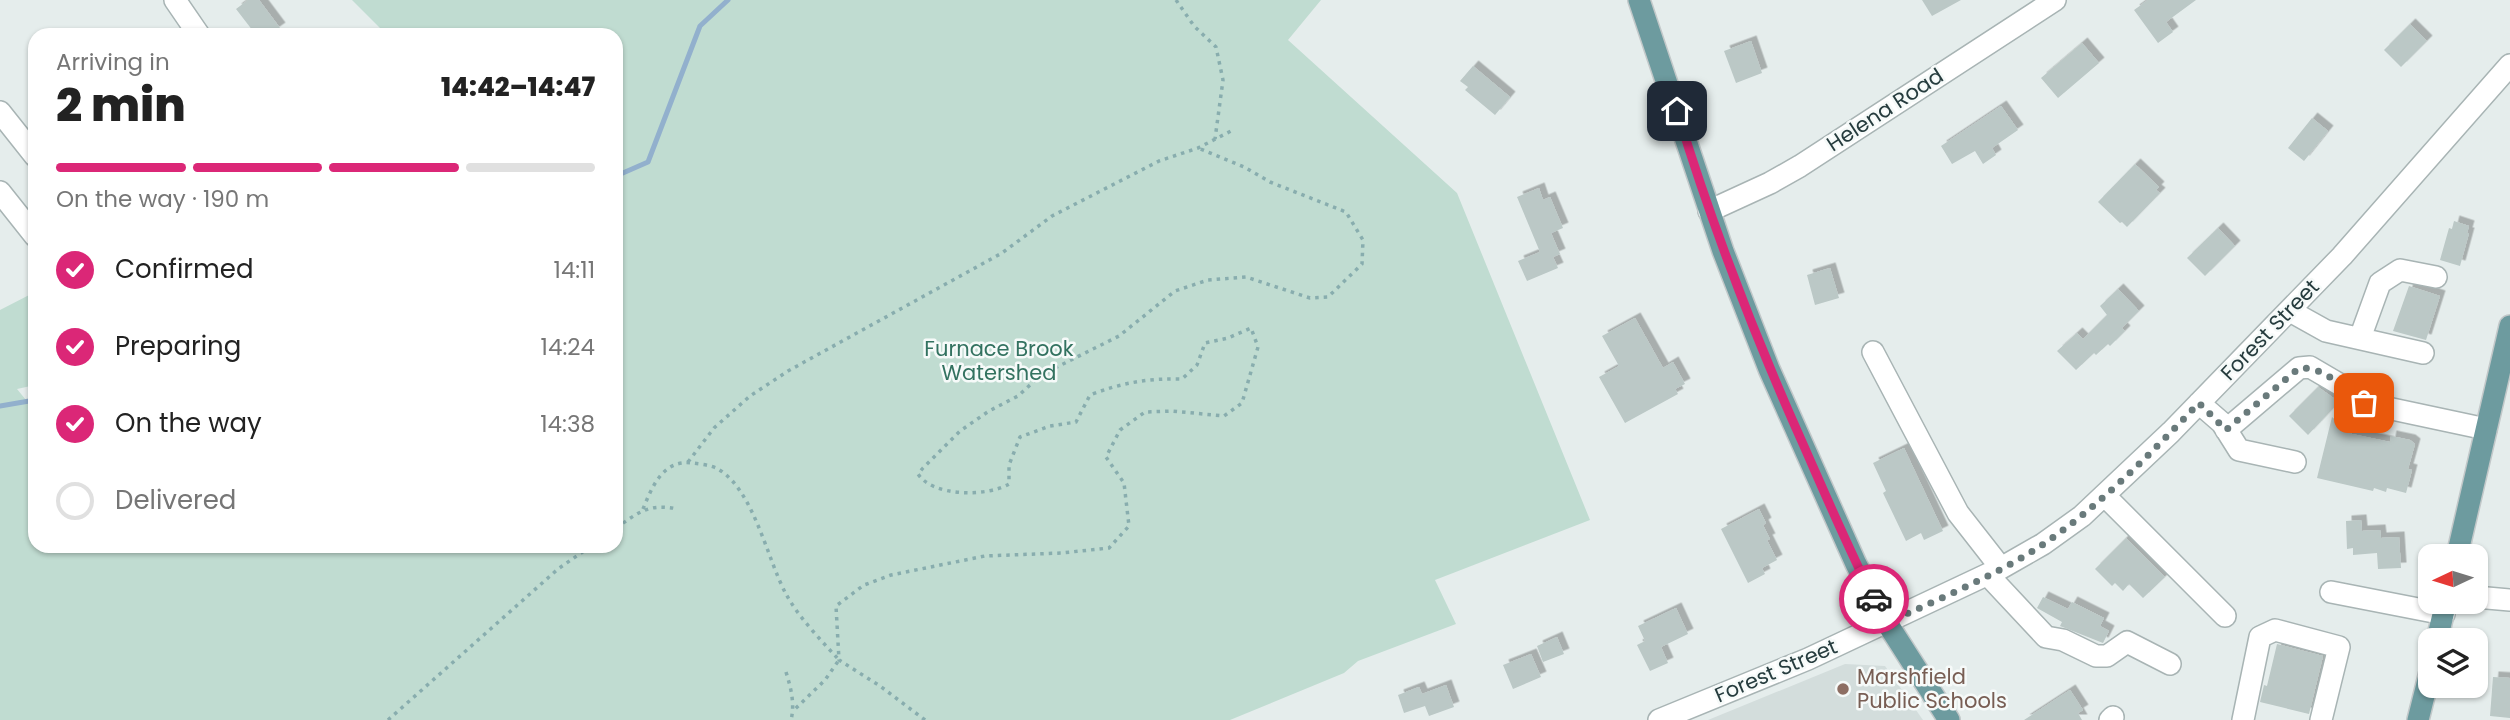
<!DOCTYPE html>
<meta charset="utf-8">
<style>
:root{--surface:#fff;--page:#f6f6f6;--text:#222;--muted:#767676;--line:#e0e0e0;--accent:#db2777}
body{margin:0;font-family:Poppins,sans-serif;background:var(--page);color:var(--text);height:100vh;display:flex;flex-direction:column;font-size:26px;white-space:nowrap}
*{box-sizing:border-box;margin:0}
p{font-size:23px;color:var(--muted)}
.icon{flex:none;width:38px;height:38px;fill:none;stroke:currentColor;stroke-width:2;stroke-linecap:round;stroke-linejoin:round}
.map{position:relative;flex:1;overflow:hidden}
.side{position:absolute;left:28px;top:28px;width:595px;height:525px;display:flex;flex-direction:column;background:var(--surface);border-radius:21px;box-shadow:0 2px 5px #0004}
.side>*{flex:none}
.needle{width:46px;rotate:266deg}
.buttons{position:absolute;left:2418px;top:544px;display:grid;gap:14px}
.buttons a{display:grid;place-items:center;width:70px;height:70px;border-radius:14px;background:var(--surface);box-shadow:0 2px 5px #0004;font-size:35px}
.pin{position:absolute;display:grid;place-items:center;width:60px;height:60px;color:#fff;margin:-30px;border-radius:14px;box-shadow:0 4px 10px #0006}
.courier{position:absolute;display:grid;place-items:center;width:70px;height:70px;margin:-35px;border:5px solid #db2777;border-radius:50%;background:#fff;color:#222;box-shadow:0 2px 9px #0007}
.head em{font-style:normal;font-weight:800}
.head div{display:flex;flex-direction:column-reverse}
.head{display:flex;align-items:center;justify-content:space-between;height:119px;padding:0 28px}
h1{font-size:46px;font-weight:800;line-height:52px}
.bar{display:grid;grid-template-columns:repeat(4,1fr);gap:10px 7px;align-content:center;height:84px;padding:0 28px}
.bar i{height:9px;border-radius:5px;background:var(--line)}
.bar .active{background:var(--accent)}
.bar p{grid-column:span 4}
ol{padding:0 28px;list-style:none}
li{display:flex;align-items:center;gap:21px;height:77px}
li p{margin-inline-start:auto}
li .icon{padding:7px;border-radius:50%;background:var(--accent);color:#fff;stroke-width:4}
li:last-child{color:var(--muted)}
li i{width:38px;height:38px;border:4px solid var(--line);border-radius:50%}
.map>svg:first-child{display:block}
.built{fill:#d3dddc}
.green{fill:#c0dcd1}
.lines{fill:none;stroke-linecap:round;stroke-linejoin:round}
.stream{stroke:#92b0cd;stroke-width:5}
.building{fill:#bbc8c6;filter:url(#shadow)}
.minor-casing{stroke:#a8b4b4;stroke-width:24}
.major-casing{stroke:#c2c8c9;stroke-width:24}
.path{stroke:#88adae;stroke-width:3.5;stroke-dasharray:3.5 5;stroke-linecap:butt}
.minor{stroke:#fff;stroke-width:21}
.major{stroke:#6d9b9f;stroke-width:21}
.done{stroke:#697a7b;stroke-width:7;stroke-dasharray:0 12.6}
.route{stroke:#db2777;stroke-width:9}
.education-dot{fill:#8d6e63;stroke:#f6faf9;stroke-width:2.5}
.labels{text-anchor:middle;stroke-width:5;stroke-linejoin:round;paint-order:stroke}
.street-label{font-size:21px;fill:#263c3e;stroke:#f6faf9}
.park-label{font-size:21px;fill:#337260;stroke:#f6faf9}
.education-label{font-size:21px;fill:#785e54;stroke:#f6faf9;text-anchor:start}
</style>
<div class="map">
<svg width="2510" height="720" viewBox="0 0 2510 720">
<defs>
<filter id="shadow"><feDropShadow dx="5.5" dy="-5.5" stdDeviation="0" flood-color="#0004"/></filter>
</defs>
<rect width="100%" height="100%" fill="#e5edec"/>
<!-- built -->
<path class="built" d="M 1845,664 L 1885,666 L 1923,720 L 1708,720 Z"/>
<!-- green -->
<path class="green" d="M 352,0 L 1321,0 L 1288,40 L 1457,193 L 1590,520 L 1435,580 L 1456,624 L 1358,661 L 1344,673 L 1230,720 L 0,720 L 0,310 L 35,292 L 35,385 L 17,389 L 35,411 L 35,546 L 616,546 L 616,35 L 387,35 Z"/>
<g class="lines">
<!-- stream -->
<path class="stream" d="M 616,176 L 648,162 L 700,26 L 728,0
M 0,406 L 35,400"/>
</g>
<!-- building -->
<path class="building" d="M 248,0 L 259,0 L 280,28 L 270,35 L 261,35 L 256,29 L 253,31 L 236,9 Z
M 1922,0 L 1961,0 L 1932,16 Z
M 2148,0 L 2196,0 L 2166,22 L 2173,32 L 2158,43 L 2134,10 Z
M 2410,24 L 2427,41 L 2401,67 L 2384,50 Z
M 1751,41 L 1762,73 L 1736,83 L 1724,51 Z
M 2082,43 L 2099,63 L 2058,98 L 2041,78 Z
M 1473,66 L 1510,97 L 1495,115 L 1465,90 L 1468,87 L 1460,81 Z
M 2001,106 L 2018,130 L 1992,148 L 1996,155 L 1983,164 L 1975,151 L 1952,164 L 1941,146 Z
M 2312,118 L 2328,131 L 2304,161 L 2288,148 Z
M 2135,164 L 2159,187 L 2156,190 L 2160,193 L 2127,227 L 2122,222 L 2120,223 L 2098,202 Z
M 1539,188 L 1543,200 L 1550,197 L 1563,228 L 1551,233 L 1560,254 L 1553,257 L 1558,268 L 1527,281 L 1518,261 L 1540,252 L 1517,197 Z
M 2454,221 L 2469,226 L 2467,233 L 2469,233 L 2460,266 L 2440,260 L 2449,228 L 2452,229 Z
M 2218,228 L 2235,246 L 2205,276 L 2187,258 Z
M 1830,268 L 1839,298 L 1815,305 L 1807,275 Z
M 2409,286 L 2440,296 L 2426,340 L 2393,331 Z
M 2118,289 L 2139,311 L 2122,328 L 2125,331 L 2110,346 L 2108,344 L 2096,355 L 2094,353 L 2076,370 L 2057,351 L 2077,333 L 2083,339 L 2107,315 L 2100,306 Z
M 1635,318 L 1663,368 L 1673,362 L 1685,384 L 1675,389 L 1678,394 L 1625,423 L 1599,377 L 1619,366 L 1602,336 Z
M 2318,387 L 2339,402 L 2308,435 L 2289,416 Z
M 2332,417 L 2352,434 L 2390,442 L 2391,436 L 2410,440 L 2415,444 L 2408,469 L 2412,470 L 2406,493 L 2387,488 L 2386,492 L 2374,488 L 2373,491 L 2317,478 Z
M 1904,448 L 1943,531 L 1924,540 L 1921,533 L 1906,541 L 1883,493 L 1886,491 L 1873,463 Z
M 1759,509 L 1766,523 L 1763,525 L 1770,539 L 1767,540 L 1777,560 L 1762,568 L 1765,574 L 1748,583 L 1721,529 Z
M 2361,520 L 2362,531 L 2380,530 L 2381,538 L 2399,537 L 2401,568 L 2378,569 L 2377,553 L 2353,555 L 2353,548 L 2347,549 L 2346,521 Z
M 2126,538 L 2165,577 L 2143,598 L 2129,584 L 2123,591 L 2115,583 L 2112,586 L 2095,569 Z
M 2043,597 L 2068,609 L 2072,602 L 2104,618 L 2100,626 L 2109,631 L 2103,643 L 2060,626 L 2062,622 L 2037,608 Z
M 1676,608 L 1688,634 L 1661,647 L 1668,663 L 1650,671 L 1637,645 L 1645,641 L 1638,626 Z
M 1557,637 L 1564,654 L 1543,662 L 1537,646 Z
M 2277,644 L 2323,656 L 2309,714 L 2260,702 L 2264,685 L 2267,686 Z
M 1531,654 L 1541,677 L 1513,689 L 1503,665 Z
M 2493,677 L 2510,678 L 2510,718 L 2490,716 Z
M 1446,685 L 1454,707 L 1429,716 L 1425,706 L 1404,713 L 1398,695 L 1419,687 L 1422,694 Z
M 2070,690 L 2083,710 L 2078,713 L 2082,720 L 2024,720 Z"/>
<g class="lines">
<!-- minor casing -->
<g class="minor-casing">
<path id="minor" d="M 175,0 L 199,35
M 0,112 L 35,156
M 0,192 L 35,236
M 1709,211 L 1770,183 L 1800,166 L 2055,0
M 2290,311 L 2326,331 L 2423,353
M 2360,338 L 2380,283 L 2400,270 L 2436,277
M 1873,352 L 1958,513 L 2001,568
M 2199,403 L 2222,423 L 2239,450 L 2295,462
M 2226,430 L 2299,368 L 2310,367 L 2339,384 L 2364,403 L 2486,429
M 2105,496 L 2225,616
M 1988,575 L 2046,637 L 2063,640 L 2096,656 L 2107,656 L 2127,642 L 2170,664
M 2331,592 L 2444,614
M 2476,597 L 2510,600
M 1659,720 L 1808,659 L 2001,568 L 2043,544 L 2082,516 L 2171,432 L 2342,256 L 2510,65
M 2110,720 L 2113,717
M 2243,720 L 2260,637 L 2275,630 L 2339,647 L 2321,720"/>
</g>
<!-- major casing -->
<g class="major-casing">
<path id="major" d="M 1639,0 L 1723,251 L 1769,369 L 1856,564 L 1887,623 L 1949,720
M 2457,556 L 2510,326
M 2437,640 L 2446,602
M 2418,720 L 2431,668"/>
</g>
<!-- path -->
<path class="path" d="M 1176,0 L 1194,26 L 1216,47 L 1223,80 L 1215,139
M 688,462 L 714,428 L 750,396 L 788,371 L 1002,253 L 1052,216 L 1159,161 L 1198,148 L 1233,130
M 643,509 C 652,487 663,459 692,463 C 700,464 711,465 718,469 C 754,490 767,559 786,594 C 799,618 821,640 839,660 L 825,680 L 793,711
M 616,528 C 639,512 649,503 678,509
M 786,672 C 791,688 795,704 791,720
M 388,720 L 558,569 L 591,546
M 925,720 L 880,686 L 839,660 L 836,606 L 864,585 L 891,575 L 985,556 L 1061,553 L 1109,548 L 1129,526 L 1124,483 L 1106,457 L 1120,430 L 1145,412 L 1172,411 L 1224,416 L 1242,403 L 1258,347 L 1251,328 L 1228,338 L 1205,343 L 1197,365 L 1182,379 C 1148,378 1121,383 1090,395 L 1076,422 L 1050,426 L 1020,437 L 1009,465 L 1009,484 C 987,497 933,497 918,474 L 923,468 L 960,431 L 989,411 L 1018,396 L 1041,375 L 1119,336 L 1175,291 L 1208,280 L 1246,277 L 1310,298 L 1328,297 L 1362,264 L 1363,240 L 1346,212 L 1270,182 L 1244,167 L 1198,148"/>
<!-- minor -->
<use href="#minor" class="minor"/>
<!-- major -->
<use href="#major" class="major"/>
</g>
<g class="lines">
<!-- done -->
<path class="done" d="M 1874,599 L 1887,623 C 1940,598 1996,576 2045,543 C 2102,504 2151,453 2199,403 L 2226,430 L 2299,368 C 2323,366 2346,389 2364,403"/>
<!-- route -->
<path class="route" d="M 1677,111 C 1712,225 1754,335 1803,444 C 1826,496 1848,548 1874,599"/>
</g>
<!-- markers -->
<circle class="education-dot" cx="1843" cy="689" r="7"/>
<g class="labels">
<!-- street labels -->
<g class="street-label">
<text transform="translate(1885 110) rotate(-33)" y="7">Helena Road</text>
<text transform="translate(2270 330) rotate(-46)" y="7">Forest Street</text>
<text transform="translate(1776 671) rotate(-23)" y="7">Forest Street</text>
</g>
<!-- park labels -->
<g class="park-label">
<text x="999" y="356">Furnace Brook<tspan x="999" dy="24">Watershed</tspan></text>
</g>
<!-- education labels -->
<g class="education-label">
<text x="1857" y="684">Marshfield<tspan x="1857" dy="24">Public Schools</tspan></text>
</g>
</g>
</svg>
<div class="buttons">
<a><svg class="needle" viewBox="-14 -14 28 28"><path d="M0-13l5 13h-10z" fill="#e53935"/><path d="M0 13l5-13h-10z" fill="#767676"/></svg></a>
<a><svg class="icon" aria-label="layers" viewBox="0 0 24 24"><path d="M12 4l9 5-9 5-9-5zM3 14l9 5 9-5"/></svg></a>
</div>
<div class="pin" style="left:2364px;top:403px;background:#ea580c"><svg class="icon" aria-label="bag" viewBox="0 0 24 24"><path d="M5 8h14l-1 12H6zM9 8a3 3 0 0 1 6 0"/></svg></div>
<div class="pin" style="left:1677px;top:111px;background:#1f2937"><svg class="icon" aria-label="home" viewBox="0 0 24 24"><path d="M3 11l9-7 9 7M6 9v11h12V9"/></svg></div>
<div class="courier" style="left:1874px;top:599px"><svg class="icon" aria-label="car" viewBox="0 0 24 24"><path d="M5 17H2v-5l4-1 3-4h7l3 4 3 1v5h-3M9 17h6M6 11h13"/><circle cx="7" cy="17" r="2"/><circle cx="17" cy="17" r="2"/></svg></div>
<section class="side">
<div class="head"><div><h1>2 min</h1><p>Arriving in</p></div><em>14:42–14:47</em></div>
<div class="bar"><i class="active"></i><i class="active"></i><i class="active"></i><i></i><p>On the way · 190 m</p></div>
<ol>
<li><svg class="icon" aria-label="check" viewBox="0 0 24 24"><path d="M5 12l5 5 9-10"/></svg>Confirmed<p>14:11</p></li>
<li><svg class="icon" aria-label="check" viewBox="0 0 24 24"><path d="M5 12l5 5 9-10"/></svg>Preparing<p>14:24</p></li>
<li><svg class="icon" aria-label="check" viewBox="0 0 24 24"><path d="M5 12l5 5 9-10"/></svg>On the way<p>14:38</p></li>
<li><i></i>Delivered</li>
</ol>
</section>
</div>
